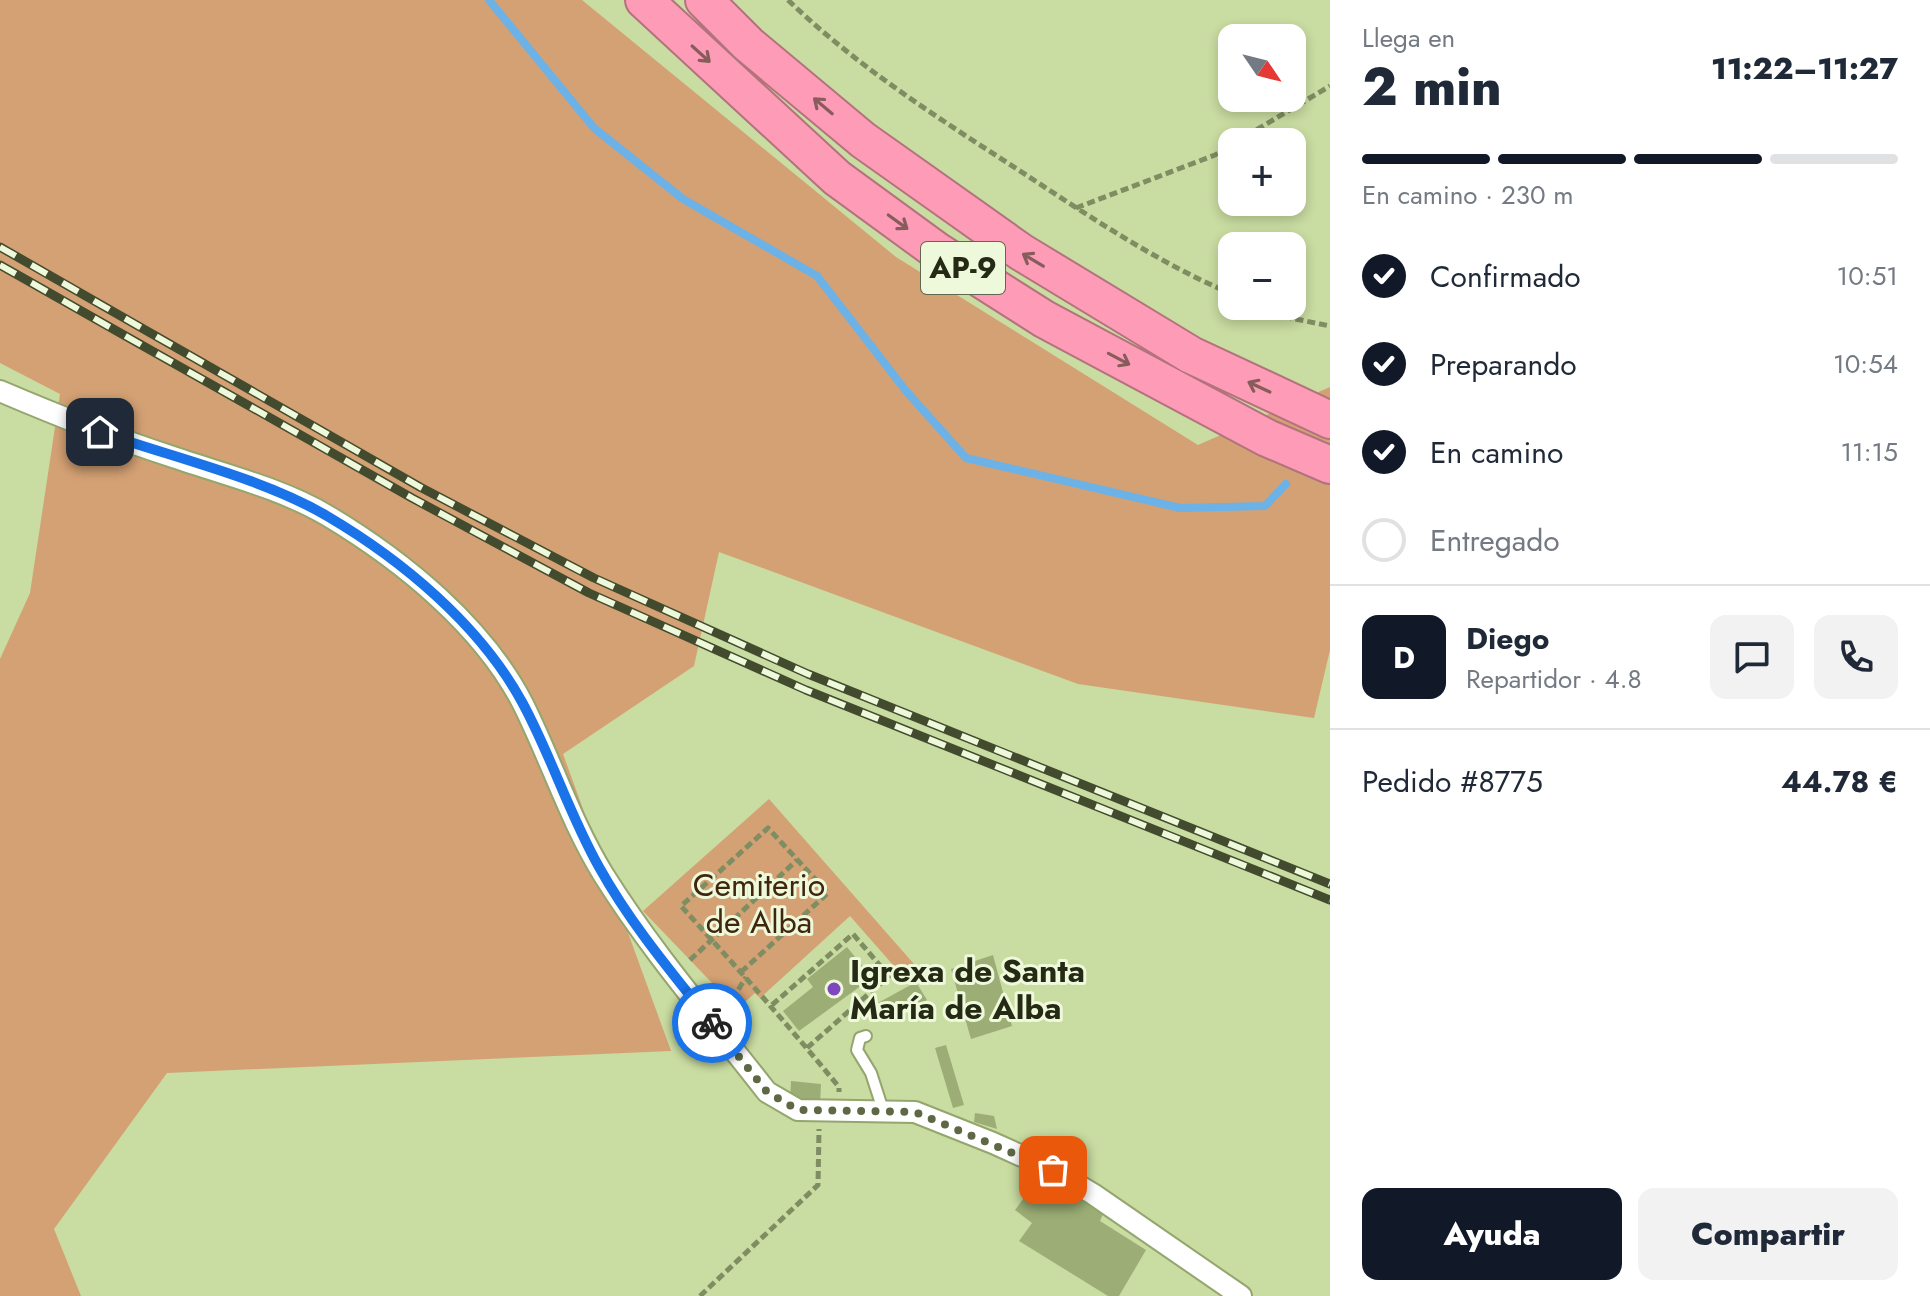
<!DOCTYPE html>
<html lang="es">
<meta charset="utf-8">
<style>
:root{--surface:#fff;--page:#f2f2f3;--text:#1f2937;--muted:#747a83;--line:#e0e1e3;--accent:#111827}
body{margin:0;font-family:Jost,sans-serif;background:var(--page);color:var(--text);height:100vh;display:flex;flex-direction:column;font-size:30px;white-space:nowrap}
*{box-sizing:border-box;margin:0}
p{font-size:26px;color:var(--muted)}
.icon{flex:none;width:44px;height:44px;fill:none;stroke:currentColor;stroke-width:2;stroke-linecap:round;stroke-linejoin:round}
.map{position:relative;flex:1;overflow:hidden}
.drawer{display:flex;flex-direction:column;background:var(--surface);width:600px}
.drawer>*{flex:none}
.needle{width:52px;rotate:125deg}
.buttons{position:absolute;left:1218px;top:24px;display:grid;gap:16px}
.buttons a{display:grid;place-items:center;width:88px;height:88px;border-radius:16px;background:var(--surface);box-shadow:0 4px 12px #0003;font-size:40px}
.pin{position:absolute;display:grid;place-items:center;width:68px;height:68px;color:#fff;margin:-34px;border-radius:16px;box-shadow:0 4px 12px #0006}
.courier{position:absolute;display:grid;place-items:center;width:80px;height:80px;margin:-40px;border:6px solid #1a73e8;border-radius:50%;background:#fff;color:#222;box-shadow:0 2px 10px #0007}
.headline em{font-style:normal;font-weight:800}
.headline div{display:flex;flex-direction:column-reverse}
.headline{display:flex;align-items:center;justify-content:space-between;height:136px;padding:0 32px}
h1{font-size:52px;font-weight:800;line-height:60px}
.bar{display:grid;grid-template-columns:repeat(4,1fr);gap:12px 8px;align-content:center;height:96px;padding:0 32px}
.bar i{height:10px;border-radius:6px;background:var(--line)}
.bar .current{background:var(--accent)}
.bar p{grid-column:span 4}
.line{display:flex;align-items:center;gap:20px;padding:0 32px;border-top:2px solid var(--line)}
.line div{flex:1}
.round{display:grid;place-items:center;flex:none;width:84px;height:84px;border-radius:16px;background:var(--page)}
ol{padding:0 32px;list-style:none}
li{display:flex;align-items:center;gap:24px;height:88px}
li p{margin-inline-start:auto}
li .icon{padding:8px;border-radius:50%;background:var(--accent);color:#fff;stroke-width:4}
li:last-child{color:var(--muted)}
li i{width:44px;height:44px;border:4px solid var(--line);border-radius:50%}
.button{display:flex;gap:16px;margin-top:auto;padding:16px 32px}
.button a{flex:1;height:92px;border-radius:16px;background:var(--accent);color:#fff;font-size:32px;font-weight:800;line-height:92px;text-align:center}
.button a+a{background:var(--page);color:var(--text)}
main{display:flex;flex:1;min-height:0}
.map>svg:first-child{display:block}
.green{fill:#d4a174}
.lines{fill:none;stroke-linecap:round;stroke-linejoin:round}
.stream{stroke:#6cb2e7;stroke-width:8}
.building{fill:#9cae75}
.lane-casing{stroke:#94a56d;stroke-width:14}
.street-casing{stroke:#94a56d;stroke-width:24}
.highway-casing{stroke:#b2737d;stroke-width:40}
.path{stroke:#7f8d62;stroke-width:5;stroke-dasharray:8 4;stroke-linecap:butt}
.lane{stroke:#fff;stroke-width:10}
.street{stroke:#fff;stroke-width:20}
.highway{stroke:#fe9bb6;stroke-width:36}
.rail-casing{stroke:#434b2e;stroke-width:9}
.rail{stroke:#eef8db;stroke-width:6;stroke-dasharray:18;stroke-linecap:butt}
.oneway{stroke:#865d5c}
.done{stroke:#5e6845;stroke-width:8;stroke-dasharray:0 14.4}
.route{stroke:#1a73e8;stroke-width:10}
.poi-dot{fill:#7f46bd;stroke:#eef8db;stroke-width:3}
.labels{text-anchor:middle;stroke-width:6;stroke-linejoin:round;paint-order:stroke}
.shield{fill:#eef8db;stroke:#61684f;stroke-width:2}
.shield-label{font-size:30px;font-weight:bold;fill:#242a13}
.park-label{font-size:32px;fill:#3f260d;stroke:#eef8db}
.poi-label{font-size:32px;font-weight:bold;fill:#242a13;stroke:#eef8db;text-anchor:start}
</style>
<main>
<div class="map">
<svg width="1330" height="1296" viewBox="0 0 1330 1296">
<rect width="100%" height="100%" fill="#c9dca1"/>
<!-- green -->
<path class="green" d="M 0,0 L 582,0 L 896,257 L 1198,445 L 1330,387 L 1330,650 L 1314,718 L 1078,684 L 719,552 L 694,666 L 563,754 L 671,1051 L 167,1073 L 54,1229 L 81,1296 L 0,1296 L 0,659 L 30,593 L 60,394 L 0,363 Z
M 769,799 L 921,972 L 908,982 L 850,916 L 760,998 L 755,993 L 737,1009 L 643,911 Z"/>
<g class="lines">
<!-- stream -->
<path class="stream" d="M 489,0 L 594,128 L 683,199 L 817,276 L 906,391 L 966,458 L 1180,508 L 1265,506 L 1286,484"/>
</g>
<!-- building -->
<path class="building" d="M 847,947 L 876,983 L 867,991 L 862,985 L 799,1031 L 783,1011 L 813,987 L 807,979 Z
M 993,955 L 1012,1026 L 971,1039 L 951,969 Z
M 916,982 L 927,1000 L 887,1021 L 876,1004 Z
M 946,1045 L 964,1105 L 953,1108 L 935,1048 Z
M 791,1081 L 821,1084 L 820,1105 L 790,1102 Z
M 975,1113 L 994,1116 L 997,1129 L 974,1122 Z
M 1045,1178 L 1103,1214 L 1100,1221 L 1146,1250 L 1119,1296 L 1108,1296 L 1019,1241 L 1032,1223 L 1015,1210 L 1031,1188 Z"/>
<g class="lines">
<!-- lane casing -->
<g class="lane-casing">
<path id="lane" d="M 866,1036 L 860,1038 L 857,1050 L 871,1073 L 883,1110"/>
</g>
<!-- street casing -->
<g class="street-casing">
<path id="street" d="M 0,391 C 56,415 112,437 170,456 C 222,474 281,488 328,516 C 403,561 483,626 523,704 C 551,760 570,820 603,874 C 651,951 711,1020 767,1092 L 798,1110 L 915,1112 L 993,1143 L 1053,1170 L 1093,1194 L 1241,1296"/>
</g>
<!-- highway casing -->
<g class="highway-casing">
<path id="highway" d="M 644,0 L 837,178 L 937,251 L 1044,319 L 1267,438 L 1330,465
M 704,0 L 748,44 L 863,140 L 1021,252 L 1191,355 L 1330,420"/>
</g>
<!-- path -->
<path class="path" d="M 788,0 C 855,65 938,118 1017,169 C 1086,214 1156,262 1232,294
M 1236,142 L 1330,86
M 1076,208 L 1215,155 L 1232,144
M 1262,306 L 1291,318 L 1330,326
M 690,960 L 797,860
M 741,972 L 828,893 L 768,828 L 681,906 C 735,965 788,1025 839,1087 L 839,1092
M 772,1005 L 853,934 L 889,976 L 807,1048
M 726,1010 L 746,977
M 700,1296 L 818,1185 L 819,1129"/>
<!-- lane -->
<use href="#lane" class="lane"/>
<!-- street -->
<use href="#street" class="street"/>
<!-- highway -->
<use href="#highway" class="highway"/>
<!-- rail casing -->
<g class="rail-casing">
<path id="rail" d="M 0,247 L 420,487 L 594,578 L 808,674 L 1330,884
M 0,265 L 412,498 L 589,593 L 806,690 L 1330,900"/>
</g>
<!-- rail -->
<use href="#rail" class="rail"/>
</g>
<!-- one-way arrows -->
<defs><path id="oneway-shaft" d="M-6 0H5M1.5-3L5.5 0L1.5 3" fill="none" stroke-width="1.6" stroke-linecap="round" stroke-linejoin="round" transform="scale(2)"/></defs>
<g class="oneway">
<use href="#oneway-shaft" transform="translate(701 54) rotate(42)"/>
<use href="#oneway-shaft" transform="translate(823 106) rotate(-140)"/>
<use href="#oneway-shaft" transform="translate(898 222) rotate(36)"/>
<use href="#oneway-shaft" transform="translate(1033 260) rotate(-149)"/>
<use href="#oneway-shaft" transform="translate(1119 359) rotate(28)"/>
<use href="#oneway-shaft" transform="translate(1259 387) rotate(-155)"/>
</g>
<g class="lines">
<!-- done -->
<path class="done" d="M 712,1023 L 767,1092 L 798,1110 L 915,1112 L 1053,1170"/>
<!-- route -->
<path class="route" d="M 100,432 C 171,457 263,478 327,516 C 402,560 480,625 522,702 C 551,755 569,814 599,867 C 630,923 672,973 712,1023"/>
</g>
<!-- markers -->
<circle class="poi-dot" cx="834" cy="989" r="8"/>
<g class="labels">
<!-- shield labels -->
<rect class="shield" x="921" y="242" width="84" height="52" rx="6"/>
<g class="shield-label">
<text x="963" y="278">AP-9</text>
</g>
<!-- park labels -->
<g class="park-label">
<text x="759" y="896">Cemiterio<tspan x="759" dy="37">de Alba</tspan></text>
</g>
<!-- poi labels -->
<g class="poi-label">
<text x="850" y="982">Igrexa de Santa<tspan x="850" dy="37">María de Alba</tspan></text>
</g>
</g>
</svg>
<div class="buttons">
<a><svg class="needle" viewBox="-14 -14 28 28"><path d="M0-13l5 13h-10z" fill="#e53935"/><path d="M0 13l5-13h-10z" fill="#747a83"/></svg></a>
<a>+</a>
<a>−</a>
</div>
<div class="pin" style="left:1053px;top:1170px;background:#ea580c"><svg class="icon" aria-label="bag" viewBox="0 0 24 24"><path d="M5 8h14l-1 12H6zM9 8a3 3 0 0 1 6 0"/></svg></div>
<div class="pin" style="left:100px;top:432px;background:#1f2937"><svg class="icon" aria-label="home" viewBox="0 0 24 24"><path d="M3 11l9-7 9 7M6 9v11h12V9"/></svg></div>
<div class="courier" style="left:712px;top:1023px"><svg class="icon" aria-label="bike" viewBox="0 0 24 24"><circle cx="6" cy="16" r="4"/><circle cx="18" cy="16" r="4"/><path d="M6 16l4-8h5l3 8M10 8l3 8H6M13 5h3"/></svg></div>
</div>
<section class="drawer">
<div class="headline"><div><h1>2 min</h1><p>Llega en</p></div><em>11:22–11:27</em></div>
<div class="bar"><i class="current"></i><i class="current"></i><i class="current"></i><i></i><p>En camino · 230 m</p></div>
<ol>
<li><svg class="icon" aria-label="check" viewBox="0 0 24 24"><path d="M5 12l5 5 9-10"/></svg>Confirmado<p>10:51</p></li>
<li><svg class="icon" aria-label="check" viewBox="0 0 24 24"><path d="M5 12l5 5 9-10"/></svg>Preparando<p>10:54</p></li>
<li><svg class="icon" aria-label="check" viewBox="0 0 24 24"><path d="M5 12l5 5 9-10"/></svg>En camino<p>11:15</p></li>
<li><i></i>Entregado</li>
</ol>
<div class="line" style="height:144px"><b class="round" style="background:var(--accent);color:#fff">D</b><div><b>Diego</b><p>Repartidor · 4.8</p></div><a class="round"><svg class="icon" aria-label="chat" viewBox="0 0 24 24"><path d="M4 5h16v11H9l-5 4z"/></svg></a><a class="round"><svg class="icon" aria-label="phone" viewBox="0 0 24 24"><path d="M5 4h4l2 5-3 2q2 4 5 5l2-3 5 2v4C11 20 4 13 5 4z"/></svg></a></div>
<div class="line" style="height:104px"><div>Pedido #8775</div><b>44.78 €</b></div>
<div class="button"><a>Ayuda</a><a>Compartir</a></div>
</section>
</main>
